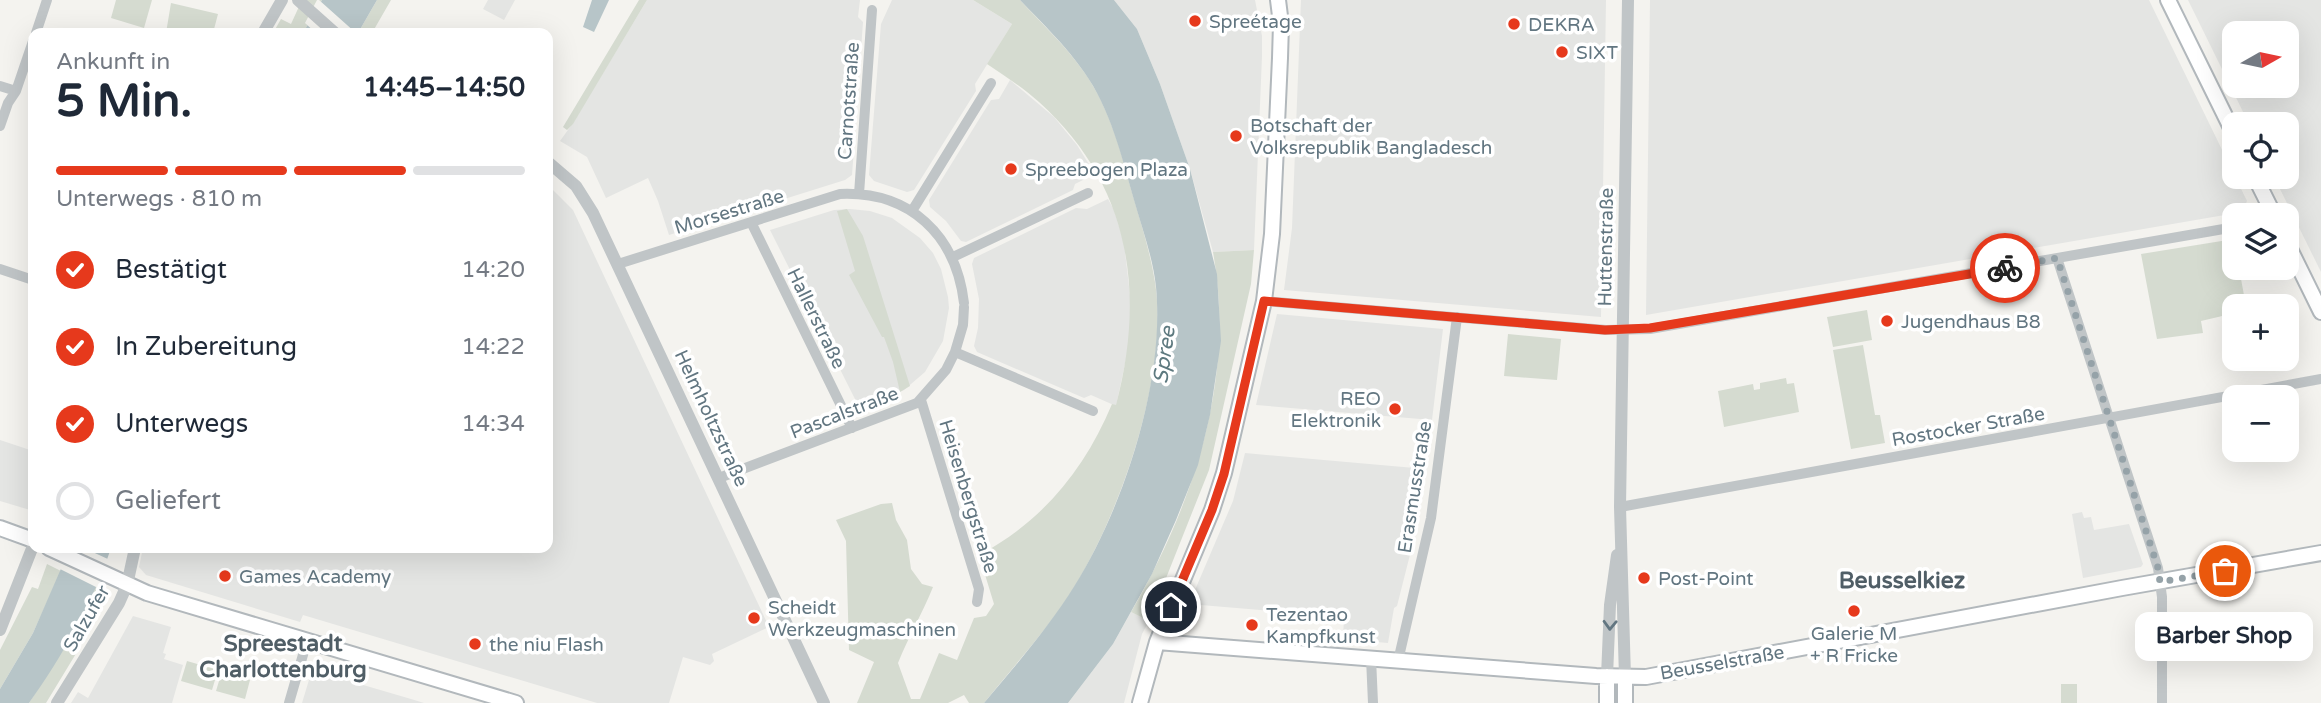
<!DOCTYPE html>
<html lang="de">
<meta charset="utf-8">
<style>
:root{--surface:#fff;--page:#f6f6f7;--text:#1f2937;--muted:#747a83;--line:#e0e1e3;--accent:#e6391c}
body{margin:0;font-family:"Varela Round",sans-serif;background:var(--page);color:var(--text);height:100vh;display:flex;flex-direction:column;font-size:26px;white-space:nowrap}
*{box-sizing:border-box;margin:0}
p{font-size:23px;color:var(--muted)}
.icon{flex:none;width:38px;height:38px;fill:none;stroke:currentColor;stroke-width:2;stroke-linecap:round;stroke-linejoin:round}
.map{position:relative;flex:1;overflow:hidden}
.panel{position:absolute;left:28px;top:28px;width:525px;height:525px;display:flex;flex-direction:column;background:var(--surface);border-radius:14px;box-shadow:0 7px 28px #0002}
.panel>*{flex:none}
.needle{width:46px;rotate:81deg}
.buttons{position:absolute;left:2222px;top:21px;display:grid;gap:14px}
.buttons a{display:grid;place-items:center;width:77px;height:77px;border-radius:14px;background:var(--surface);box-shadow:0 7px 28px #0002;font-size:35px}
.pin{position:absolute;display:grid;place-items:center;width:60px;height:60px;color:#fff;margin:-30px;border:4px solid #fff;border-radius:50%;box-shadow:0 2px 7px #0007}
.courier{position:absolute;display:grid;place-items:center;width:70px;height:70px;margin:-35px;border:5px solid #e6391c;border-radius:50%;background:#fff;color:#222;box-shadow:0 2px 9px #0007}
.bubble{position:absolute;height:49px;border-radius:14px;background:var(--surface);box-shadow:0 7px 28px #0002;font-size:23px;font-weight:800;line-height:49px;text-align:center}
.summary em{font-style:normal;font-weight:800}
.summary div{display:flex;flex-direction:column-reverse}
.summary{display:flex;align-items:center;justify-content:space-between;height:119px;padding:0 28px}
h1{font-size:46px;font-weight:800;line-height:52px}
.bar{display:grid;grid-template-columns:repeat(4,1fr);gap:10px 7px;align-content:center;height:84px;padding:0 28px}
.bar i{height:9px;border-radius:5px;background:var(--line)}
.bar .on{background:var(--accent)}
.bar p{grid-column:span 4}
ol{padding:0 28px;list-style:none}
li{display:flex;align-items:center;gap:21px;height:77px}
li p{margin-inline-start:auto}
li .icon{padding:7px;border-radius:50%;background:var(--accent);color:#fff;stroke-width:4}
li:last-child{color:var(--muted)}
li i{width:38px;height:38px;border:4px solid var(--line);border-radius:50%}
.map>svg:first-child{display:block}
.built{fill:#e4e5e3;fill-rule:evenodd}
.green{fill:#d5dbd0}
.water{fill:#b7c5c8}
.pier{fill:#f4f3ef}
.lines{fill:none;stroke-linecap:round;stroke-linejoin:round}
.secondary-casing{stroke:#b2b8bc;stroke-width:18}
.minor{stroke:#c0c5c7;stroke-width:10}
.tertiary{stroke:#c0c5c7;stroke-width:12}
.secondary{stroke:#fff;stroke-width:14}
.oneway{stroke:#627681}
.done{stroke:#95a2a8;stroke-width:7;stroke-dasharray:0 12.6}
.route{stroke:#e6391c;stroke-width:9}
.poi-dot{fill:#e6391c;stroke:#fff;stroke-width:2.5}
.labels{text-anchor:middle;stroke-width:7;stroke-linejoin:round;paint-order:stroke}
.poi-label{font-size:19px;fill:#627681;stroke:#fff;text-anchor:start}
.street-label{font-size:19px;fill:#627681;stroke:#fff}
.water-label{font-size:21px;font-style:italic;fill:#5d797f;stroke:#fff}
.quarter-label{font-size:23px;font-weight:bold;fill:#505e66;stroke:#fff}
</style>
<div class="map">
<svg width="2321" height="703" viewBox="0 0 2321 703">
<rect width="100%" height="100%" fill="#f4f3ef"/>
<!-- built -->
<path class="built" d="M 488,0 L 515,0 L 504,20 L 483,9 Z
M 647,0 L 860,0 L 858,17 L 863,22 L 852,175 L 845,180 L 669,235 L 658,201 L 648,178 L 606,198 L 587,157 L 560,141 L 573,123 Z
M 892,0 L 973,0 L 1012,24 L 975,84 L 976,91 L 914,190 L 907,192 L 874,181 L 869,175 L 881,24 Z
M 1114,0 L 1255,0 L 1262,36 L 1262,56 L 1254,250 L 1213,252 L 1190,169 L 1160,84 L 1137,29 Z
M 1301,0 L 1606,0 L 1601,317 L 1284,290 L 1292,228 Z
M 1650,0 L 2149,0 L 2247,201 L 2242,212 L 1646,315 Z
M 2188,0 L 2321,0 L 2321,272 L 2274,177 L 2287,177 L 2287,124 L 2249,124 ZM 2235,33 L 2287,33 L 2287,86 L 2235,86 Z
M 1010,80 L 1054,117 L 1077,145 L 1095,174 L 1075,184 L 1073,190 L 966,242 L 961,241 L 946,221 L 930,207 L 929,200 L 991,100 L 999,99 Z
M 548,185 L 573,210 L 769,627 L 712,654 L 714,661 L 710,665 L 683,657 L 669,703 L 597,703 L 303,615 L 300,622 L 146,575 L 139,567 L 143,548 L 548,548 Z
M 1108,199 L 1114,210 L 1124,243 L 1131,304 L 1129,345 L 1116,406 L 1091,395 L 1084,398 L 977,352 L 974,346 L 978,328 L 979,299 L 972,264 L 974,258 L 1076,208 L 1087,209 Z
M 850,209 L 870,211 L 892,218 L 920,238 L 933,253 L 941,269 L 948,297 L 949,308 L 943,341 L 925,372 L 904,390 L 866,407 L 857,403 L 770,230 L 834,210 Z
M 1277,314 L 1443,329 L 1432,420 L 1256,405 Z
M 0,440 L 33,451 L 33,501 L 30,510 L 0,501 Z
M 1245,453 L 1426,469 L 1416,531 L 1397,606 L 1394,608 L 1388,643 L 1343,639 L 1344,617 L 1189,604 L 1233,501 Z
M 2082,512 L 2084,518 L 2091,517 L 2094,530 L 2129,524 L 2143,564 L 2141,567 L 2083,578 L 2072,514 Z
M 1131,612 L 1149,621 L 1142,634 L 1124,703 L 1068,703 L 1113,644 Z
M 133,616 L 171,627 L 163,653 L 166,654 L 164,659 L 183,665 L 172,703 L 71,703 L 78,692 L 88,698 Z
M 312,670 L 411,699 L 424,703 L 302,703 Z"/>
<!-- green -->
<path class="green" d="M 116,0 L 152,0 L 144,28 L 111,18 Z
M 302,0 L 322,0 L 303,33 L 273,33 L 281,19 L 291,24 Z
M 377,0 L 391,0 L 372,33 L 358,33 Z
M 639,0 L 647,0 L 573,124 L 567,130 L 563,127 Z
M 973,0 L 1020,0 C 1041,23 1066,46 1084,72 C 1108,105 1121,150 1131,189 C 1140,220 1150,251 1155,282 C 1169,372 1123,504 1078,581 C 1052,625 1016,663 984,703 L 969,703 L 964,695 L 948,703 L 857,703 L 874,662 L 849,650 L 846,541 L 836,520 L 881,504 L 892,503 L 896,520 L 907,540 L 911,569 L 922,584 L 933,587 C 922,614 909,636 898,663 L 911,699 L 920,699 L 939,653 L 957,660 L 974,618 L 986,616 L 994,604 L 979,555 C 1042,522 1085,469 1112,404 L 1116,405 C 1146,292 1130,184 1039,102 C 1023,88 1005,76 987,64 L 1012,24 Z
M 171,3 L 218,14 L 213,33 L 166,33 Z
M 847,209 L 863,236 L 910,386 L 900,392 L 893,362 L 884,337 L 882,337 L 849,275 L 855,271 L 837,211 Z
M 2234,239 L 2235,268 L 2239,268 L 2246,306 L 2235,306 L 2235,313 L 2201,321 L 2203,333 L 2157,339 L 2141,254 Z
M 1254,250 L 1251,284 L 1209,470 L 1149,621 L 1131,612 C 1194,503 1236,378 1213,252 Z
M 1867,310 L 1872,340 L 1833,347 L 1827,317 Z
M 1508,334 L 1561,339 L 1557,380 L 1504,376 Z
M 1863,345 L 1875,415 L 1880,415 L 1885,443 L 1851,449 L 1833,350 Z
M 1786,378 L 1787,384 L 1794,383 L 1799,412 L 1724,427 L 1718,391 L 1753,384 L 1754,390 L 1760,389 L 1760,383 Z
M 47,564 L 61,571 L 33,633 L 0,689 L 0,650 L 32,587 L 38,589 Z
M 95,586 L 105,592 L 106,598 L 77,652 L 46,703 L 29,703 L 70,639 Z
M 187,661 L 218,670 L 212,690 L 181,681 Z
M 222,671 L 250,680 L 245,699 L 216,691 Z
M 2061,684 L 2077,684 L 2077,703 L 2061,703 Z"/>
<!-- water -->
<path class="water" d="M 322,0 L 377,0 L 358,33 L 303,33 Z
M 592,0 L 609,0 L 594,32 L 583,27 Z
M 1020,0 L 1114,0 L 1137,29 L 1160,84 L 1190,169 L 1217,274 L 1221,341 L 1210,415 L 1198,465 L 1176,520 L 1152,574 L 1113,644 L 1068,703 L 984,703 C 1016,665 1049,627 1075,585 C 1124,506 1165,381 1156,287 C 1153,258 1142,228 1134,200 C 1122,157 1110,108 1084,72 C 1066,46 1042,23 1020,0 Z
M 70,548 L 111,548 C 94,600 61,659 29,703 L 0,703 L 0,689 L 33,633 Z"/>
<!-- pier -->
<path class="pier" d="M 317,0 L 319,0 L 356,33 L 316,33 L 305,23 Z
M 66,548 L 84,548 L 110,560 L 98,588 L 58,568 Z"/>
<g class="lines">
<!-- secondary casing -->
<g class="secondary-casing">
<path id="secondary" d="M 2168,0 L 2235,136
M 2255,177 L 2274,215
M 2287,243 L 2321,312
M 0,528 L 33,540
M 49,548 L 147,593 L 516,703
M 1157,642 L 1596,676 L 1646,677 L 2122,588 L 2321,553
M 1140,703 L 1157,642 L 1212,510 L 1224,473 L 1264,301 L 1272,234 L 1280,58 L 1281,24 L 1278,0
M 1607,703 L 1607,676
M 1625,703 L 1625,677"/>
</g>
<!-- minor -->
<path class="minor" d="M 36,33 L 47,0
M 0,86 L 16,91
M 0,126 L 8,103 L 16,91 L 33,41
M 859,194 L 872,10
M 912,211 L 991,83
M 751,222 L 852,428
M 953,257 L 1088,193
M 2057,258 L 2158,568 L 2162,597 L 2162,703
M 618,264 L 840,194 C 910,191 956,235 964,303
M 0,269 L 33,280
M 1264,301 L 1606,330 L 1650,329 L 2235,227
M 955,352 L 1093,411
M 921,400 L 979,589 L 977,602
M 719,478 L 917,403 L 946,370 L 955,352 L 963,325 L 964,307
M 1620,507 L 2321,379
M 1371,658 L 1373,703
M 1398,661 L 1431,518 L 1457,317
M 289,703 L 307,641"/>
<!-- tertiary -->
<path class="tertiary" d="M 298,0 L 335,33
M 263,33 L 282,0
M 548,162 L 576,186 L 593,213 L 824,703
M 0,630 L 33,546
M 1607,676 L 1610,605 L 1617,555
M 1625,677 L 1620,507 L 1628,0
M 57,703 L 119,603 L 127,585 L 135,548"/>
<!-- secondary -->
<use href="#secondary" class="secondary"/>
</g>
<!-- one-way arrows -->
<defs><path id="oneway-chevron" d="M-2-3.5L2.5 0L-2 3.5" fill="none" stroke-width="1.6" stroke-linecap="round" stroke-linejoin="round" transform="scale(1.75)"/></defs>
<use class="oneway" href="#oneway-chevron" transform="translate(1610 625) rotate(92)"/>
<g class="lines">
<!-- done -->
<path class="done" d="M 2005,268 L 2057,258 L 2158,568 L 2160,582 L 2225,571"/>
<!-- route -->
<path class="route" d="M 1171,607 L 1212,510 L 1224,474 L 1264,301 L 1605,330 L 1650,328 L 2005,268"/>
</g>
<!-- markers -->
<g class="poi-dot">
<circle cx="1195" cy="21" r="7"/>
<circle cx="1514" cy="24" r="7"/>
<circle cx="1562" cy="52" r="7"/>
<circle cx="1236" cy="136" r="7"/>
<circle cx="1011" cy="169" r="7"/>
<circle cx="1887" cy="321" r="7"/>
<circle cx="1395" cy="409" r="7"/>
<circle cx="225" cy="576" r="7"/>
<circle cx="1644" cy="578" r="7"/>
<circle cx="1854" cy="611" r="7"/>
<circle cx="754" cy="618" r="7"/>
<circle cx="1252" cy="625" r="7"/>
<circle cx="475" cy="644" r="7"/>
</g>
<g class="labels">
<!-- poi labels -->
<g class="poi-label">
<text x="1209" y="28">Spreétage</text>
<text x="1528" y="31">DEKRA</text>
<text x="1576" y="59">SIXT</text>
<text x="1250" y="132">Botschaft der<tspan x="1250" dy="22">Volksrepublik Bangladesch</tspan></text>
<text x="1025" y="176">Spreebogen Plaza</text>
<text x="1901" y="328">Jugendhaus B8</text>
<text x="1381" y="405" text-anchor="end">REO<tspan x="1381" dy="22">Elektronik</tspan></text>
<text x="239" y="583">Games Academy</text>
<text x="1658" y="585">Post-Point</text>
<text x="768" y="614">Scheidt<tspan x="768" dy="22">Werkzeugmaschinen</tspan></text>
<text x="1266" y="621">Tezentao<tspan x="1266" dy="22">Kampfkunst</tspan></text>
<text x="1854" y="640" text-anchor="middle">Galerie M<tspan x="1854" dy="22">+ R Fricke</tspan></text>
<text x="489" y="651">the niu Flash</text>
</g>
<!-- street labels -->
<g class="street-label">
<text transform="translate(848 101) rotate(-86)" y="7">Carnotstraße</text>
<text transform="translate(729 211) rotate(-17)" y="7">Morsestraße</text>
<text transform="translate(1605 247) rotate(-89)" y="7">Huttenstraße</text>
<text transform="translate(817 318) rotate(64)" y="7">Hallerstraße</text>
<text transform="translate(844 412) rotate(-21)" y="7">Pascalstraße</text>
<text transform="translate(712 418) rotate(65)" y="7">Helmholtzstraße</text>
<text transform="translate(1968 426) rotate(-10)" y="7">Rostocker Straße</text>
<text transform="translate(1414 487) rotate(-81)" y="7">Erasmusstraße</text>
<text transform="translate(969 496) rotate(73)" y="7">Heisenbergstraße</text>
<text transform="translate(86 618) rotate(-60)" y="7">Salzufer</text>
<text transform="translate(1722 662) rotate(-10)" y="7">Beusselstraße</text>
</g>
<!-- water labels -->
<g class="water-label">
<text transform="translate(1164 355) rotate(-82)" y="7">Spree</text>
</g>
<!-- quarter labels -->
<g class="quarter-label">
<text x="1902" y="588">Beusselkiez</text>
<text x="283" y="651">Spreestadt<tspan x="283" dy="26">Charlottenburg</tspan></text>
</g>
</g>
</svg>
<div class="buttons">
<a><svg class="needle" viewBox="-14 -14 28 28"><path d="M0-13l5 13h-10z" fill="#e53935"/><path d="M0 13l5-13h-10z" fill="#747a83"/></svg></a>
<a><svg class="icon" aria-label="locate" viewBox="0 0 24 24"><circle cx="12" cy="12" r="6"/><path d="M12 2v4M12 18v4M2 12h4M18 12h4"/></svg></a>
<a><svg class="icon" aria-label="layers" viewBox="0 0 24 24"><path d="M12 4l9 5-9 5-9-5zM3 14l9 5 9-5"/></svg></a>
<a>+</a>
<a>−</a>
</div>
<div class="pin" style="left:2225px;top:571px;background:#ea580c"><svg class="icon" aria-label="bag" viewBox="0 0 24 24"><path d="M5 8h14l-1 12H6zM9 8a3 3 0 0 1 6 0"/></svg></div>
<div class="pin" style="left:1171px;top:607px;background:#1f2937"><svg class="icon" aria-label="home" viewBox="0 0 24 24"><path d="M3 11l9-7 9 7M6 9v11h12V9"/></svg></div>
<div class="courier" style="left:2005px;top:268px"><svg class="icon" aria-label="bike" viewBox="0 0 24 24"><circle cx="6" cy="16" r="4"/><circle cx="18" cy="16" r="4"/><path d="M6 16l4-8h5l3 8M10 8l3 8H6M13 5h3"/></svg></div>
<div class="bubble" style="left:2135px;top:612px;width:178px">Barber Shop</div>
<section class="panel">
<div class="summary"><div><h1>5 Min.</h1><p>Ankunft in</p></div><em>14:45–14:50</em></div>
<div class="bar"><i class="on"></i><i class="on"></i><i class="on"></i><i></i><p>Unterwegs · 810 m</p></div>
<ol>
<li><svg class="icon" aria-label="check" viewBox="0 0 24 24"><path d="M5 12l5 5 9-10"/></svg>Bestätigt<p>14:20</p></li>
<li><svg class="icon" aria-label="check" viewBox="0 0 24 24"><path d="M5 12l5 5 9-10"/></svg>In Zubereitung<p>14:22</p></li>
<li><svg class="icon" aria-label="check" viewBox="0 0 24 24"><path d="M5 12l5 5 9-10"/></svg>Unterwegs<p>14:34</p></li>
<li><i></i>Geliefert</li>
</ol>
</section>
</div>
